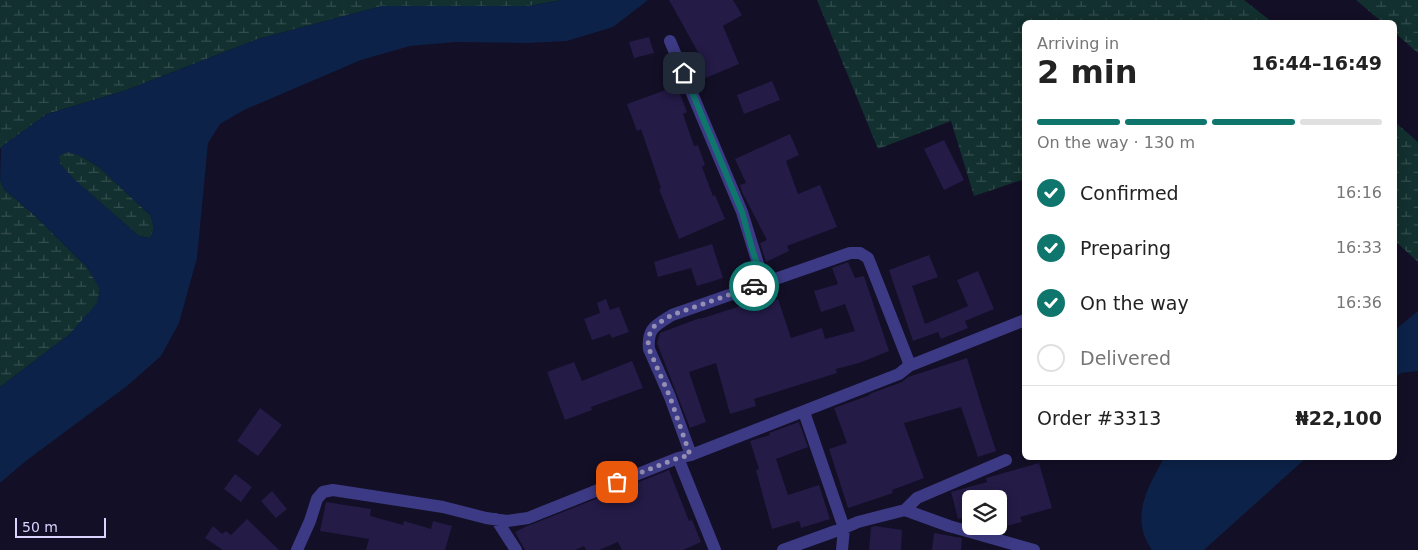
<!DOCTYPE html>
<meta charset="utf-8">
<style>
:root{--surface:#fff;--page:#f2f2f2;--text:#222;--muted:#767676;--line:#e0e0e0;--accent:#0f766e}
body{margin:0;font-family:"DejaVu Sans",sans-serif;background:var(--page);color:var(--text);height:100vh;display:flex;flex-direction:column;font-size:19px;white-space:nowrap}
*{box-sizing:border-box;margin:0}
p{font-size:16px;color:var(--muted)}
.icon{flex:none;width:28px;height:28px;fill:none;stroke:currentColor;stroke-width:2;stroke-linecap:round;stroke-linejoin:round}
.map{position:relative;flex:1;overflow:hidden}
.side{position:absolute;left:1022px;top:20px;width:375px;height:440px;display:flex;flex-direction:column;background:var(--surface);border-radius:8px;box-shadow:0 2px 12px #0003}
.side>*{flex:none}
.fabs{position:absolute;left:962px;top:490px;display:grid;gap:10px}
.fabs a{display:grid;place-items:center;width:45px;height:45px;border-radius:8px;background:var(--surface);box-shadow:0 2px 12px #0003;font-size:25px}
.scale{position:absolute;left:15px;bottom:12px;width:91px;box-sizing:border-box;padding-left:5px;border:2px solid #d9d4ff;border-top:0;font-size:14px;line-height:18px;white-space:nowrap;color:#d9d4ff;-webkit-text-stroke:4px #130f26;paint-order:stroke}
.pin{position:absolute;display:grid;place-items:center;width:42px;height:42px;color:#fff;margin:-21px;border-radius:10px;box-shadow:0 2px 8px #0006}
.courier{position:absolute;display:grid;place-items:center;width:50px;height:50px;margin:-25px;border:4px solid #0f766e;border-radius:50%;background:#fff;color:#222;box-shadow:0 1px 6px #0007}
.head em{font-style:normal;font-weight:800}
.head div{display:flex;flex-direction:column-reverse}
.head{display:flex;align-items:center;justify-content:space-between;height:85px;padding:0 15px}
h1{font-size:32px;font-weight:800;line-height:38px}
.bar{display:grid;grid-template-columns:repeat(4,1fr);gap:8px 5px;align-content:center;height:60px;padding:0 15px}
.bar i{height:6px;border-radius:4px;background:var(--line)}
.bar .current{background:var(--accent)}
.bar p{grid-column:span 4}
.line{display:flex;align-items:center;gap:12px;padding:0 15px;border-top:1px solid var(--line)}
.line div{flex:1}
ol{padding:0 15px;list-style:none}
li{display:flex;align-items:center;gap:15px;height:55px}
li p{margin-inline-start:auto}
li .icon{padding:5px;border-radius:50%;background:var(--accent);color:#fff;stroke-width:4}
li:last-child{color:var(--muted)}
li i{width:28px;height:28px;border:2px solid var(--line);border-radius:50%}
.map>svg:first-child{display:block}
.wetland{fill:url(#wetland-marsh)}
.water{fill:#0c2248;fill-rule:evenodd}
.building{fill:#241b47}
.lines{fill:none;stroke-linecap:round;stroke-linejoin:round}
.street{stroke:#3d3a85;stroke-width:12}
.done{stroke:#948fb3;stroke-width:5;stroke-dasharray:0 9}
.route{stroke:#0f766e;stroke-width:6}
</style>
<div class="map">
<svg width="1418" height="550" viewBox="0 0 1418 550">
<defs>
<pattern id="wetland-marsh" width="20" height="14" patternUnits="userSpaceOnUse" patternTransform="scale(1.25)"><rect width="20" height="14" fill="#12302f"/><path d="M1 5h8M5 5V1M11 12h8M15 12V8" fill="none" stroke="#344d4e"/></pattern>
</defs>
<rect width="100%" height="100%" fill="#130f26"/>
<!-- wetland -->
<path class="wetland" d="M 0,0 L 562,0 L 529,6 L 382,6 L 258,39 L 124,91 L 47,114 L 1,147 L 0,150 Z
M 817,0 L 1244,0 L 1272,22 L 1025,22 L 1025,179 L 974,196 L 951,121 L 878,149 Z
M 1356,0 L 1418,0 L 1418,53 L 1395,33 L 1395,22 L 1382,22 Z
M 1395,122 L 1418,142 L 1418,262 L 1395,241 Z
M 67,151 L 81,156 L 99,167 L 151,216 L 154,229 L 150,238 L 139,236 L 75,181 L 60,164 L 58,156 Z
M 0,180 L 4,189 L 32,213 L 87,267 L 100,288 L 98,303 L 70,334 L 0,387 Z"/>
<!-- water -->
<path class="water" d="M 562,0 L 648,0 L 613,27 L 567,41 L 528,43 L 456,42 L 410,46 L 361,60 L 244,110 L 220,124 L 208,143 L 197,258 L 179,323 L 161,356 L 127,386 L 27,460 L 0,483 L 0,387 L 70,334 L 97,303 L 100,289 L 87,267 L 32,213 L 4,189 L 0,180 L 1,147 L 47,114 L 124,91 L 258,39 L 382,6 L 529,6 ZM 67,152 L 81,156 L 99,167 L 151,216 L 154,229 L 150,238 L 139,236 L 75,180 L 60,164 L 59,156 Z
M 1418,311 L 1418,371 L 1401,373 L 1395,378 L 1395,330 Z
M 1164,458 L 1306,458 L 1204,550 L 1152,550 C 1129,518 1148,487 1164,458 Z"/>
<!-- building -->
<path class="building" d="M 669,0 L 733,0 L 742,15 L 723,26 L 739,64 L 696,82 L 686,59 L 699,54 Z
M 649,37 L 654,53 L 634,58 L 629,42 Z
M 772,81 L 780,100 L 744,114 L 737,95 Z
M 677,86 L 687,112 L 683,114 L 694,146 L 698,145 L 705,165 L 702,167 L 713,196 L 715,195 L 725,219 L 679,239 L 659,189 L 661,188 L 641,129 L 637,131 L 627,104 Z
M 790,134 L 799,155 L 786,161 L 798,194 L 820,185 L 837,227 L 787,246 L 789,251 L 766,262 L 760,243 L 767,240 L 742,192 L 740,185 L 746,183 L 735,159 Z
M 944,140 L 964,180 L 944,190 L 924,149 Z
M 712,244 L 723,278 L 697,286 L 691,268 L 658,277 L 654,262 Z
M 929,255 L 938,277 L 912,286 L 925,324 L 968,306 L 957,280 L 978,271 L 994,309 L 965,321 L 968,328 L 941,339 L 938,332 L 913,341 L 889,270 Z
M 848,262 L 855,278 L 864,276 L 889,351 L 859,363 L 836,369 L 837,373 L 754,399 L 756,406 L 730,414 L 716,363 L 689,372 L 706,422 L 690,428 L 657,343 L 660,333 L 700,318 L 700,319 L 750,303 L 751,307 L 778,299 L 791,338 L 822,328 L 825,339 L 855,331 L 845,304 L 821,312 L 814,291 L 838,284 L 832,268 Z
M 606,299 L 610,310 L 619,307 L 629,332 L 612,338 L 610,334 L 592,340 L 584,319 L 600,313 L 597,303 Z
M 967,358 L 980,401 L 996,451 L 978,457 L 961,407 L 904,423 L 924,478 L 892,490 L 893,493 L 848,508 L 829,449 L 847,443 L 834,408 L 870,395 L 869,394 L 902,382 L 908,377 Z
M 632,361 L 643,388 L 591,407 L 592,410 L 565,420 L 547,372 L 574,362 L 582,381 Z
M 260,408 L 282,425 L 258,456 L 237,441 Z
M 799,422 L 808,447 L 776,459 L 788,495 L 819,485 L 830,519 L 801,528 L 799,521 L 772,529 L 756,470 L 759,469 L 750,441 L 770,435 L 769,433 Z
M 1039,463 L 1052,508 L 1020,517 L 1022,522 L 999,528 L 999,499 L 971,499 L 971,515 L 958,519 L 951,492 L 987,482 L 986,478 Z
M 669,470 L 689,521 L 692,520 L 701,542 L 683,550 L 622,550 L 618,542 L 599,550 L 586,550 L 584,546 L 575,550 L 525,550 L 515,532 L 525,527 Z
M 235,474 L 252,487 L 241,502 L 224,489 Z
M 272,491 L 287,509 L 276,518 L 261,501 Z
M 326,502 L 371,509 L 370,516 L 403,525 L 404,521 L 431,529 L 433,521 L 452,526 L 445,550 L 366,550 L 369,539 L 320,531 Z
M 247,519 L 279,550 L 223,550 L 205,538 L 213,526 L 222,534 L 226,531 L 231,535 Z
M 875,526 L 902,530 L 901,550 L 869,550 L 871,527 Z
M 934,533 L 962,538 L 961,550 L 932,550 Z"/>
<g class="lines">
<!-- street -->
<path class="street" d="M 670,41 L 742,212 L 764,283
M 909,366 L 1025,320
M 804,412 L 844,528 L 858,522 L 905,510 L 949,526 L 1034,550
M 678,458 L 715,550
M 905,510 L 917,498 L 1006,460
M 496,519 L 516,550
M 297,550 L 310,521 L 317,499 L 323,492 L 333,490 L 443,507 L 486,518 L 507,521 L 528,518 L 678,458 L 691,455 L 899,374 L 909,366 L 908,360 L 868,258 L 860,253 L 850,253 L 672,315 C 656,325 647,328 649,349 L 670,397 L 691,455
M 783,550 L 844,528 L 842,550"/>
</g>
<g class="lines">
<!-- done -->
<path class="done" d="M 617,482 L 678,458 L 690,455 L 670,397 L 649,349 L 648,341 L 650,333 L 655,325 L 672,315 L 754,286"/>
<!-- route -->
<path class="route" d="M 684,73 L 742,212 L 753,252 L 764,283 L 754,286"/>
</g>
</svg>
<div class="fabs">
<a><svg class="icon" aria-label="layers" viewBox="0 0 24 24"><path d="M12 4l9 5-9 5-9-5zM3 14l9 5 9-5"/></svg></a>
</div>
<div class="scale">50 m</div>
<div class="pin" style="left:617px;top:482px;background:#ea580c"><svg class="icon" aria-label="bag" viewBox="0 0 24 24"><path d="M5 8h14l-1 12H6zM9 8a3 3 0 0 1 6 0"/></svg></div>
<div class="pin" style="left:684px;top:73px;background:#1f2937"><svg class="icon" aria-label="home" viewBox="0 0 24 24"><path d="M3 11l9-7 9 7M6 9v11h12V9"/></svg></div>
<div class="courier" style="left:754px;top:286px"><svg class="icon" aria-label="car" viewBox="0 0 24 24"><path d="M5 17H2v-5l4-1 3-4h7l3 4 3 1v5h-3M9 17h6M6 11h13"/><circle cx="7" cy="17" r="2"/><circle cx="17" cy="17" r="2"/></svg></div>
<section class="side">
<div class="head"><div><h1>2 min</h1><p>Arriving in</p></div><em>16:44–16:49</em></div>
<div class="bar"><i class="current"></i><i class="current"></i><i class="current"></i><i></i><p>On the way · 130 m</p></div>
<ol>
<li><svg class="icon" aria-label="check" viewBox="0 0 24 24"><path d="M5 12l5 5 9-10"/></svg>Confirmed<p>16:16</p></li>
<li><svg class="icon" aria-label="check" viewBox="0 0 24 24"><path d="M5 12l5 5 9-10"/></svg>Preparing<p>16:33</p></li>
<li><svg class="icon" aria-label="check" viewBox="0 0 24 24"><path d="M5 12l5 5 9-10"/></svg>On the way<p>16:36</p></li>
<li><i></i>Delivered</li>
</ol>
<div class="line" style="height:65px"><div>Order #3313</div><b>₦22,100</b></div>
</section>
</div>
